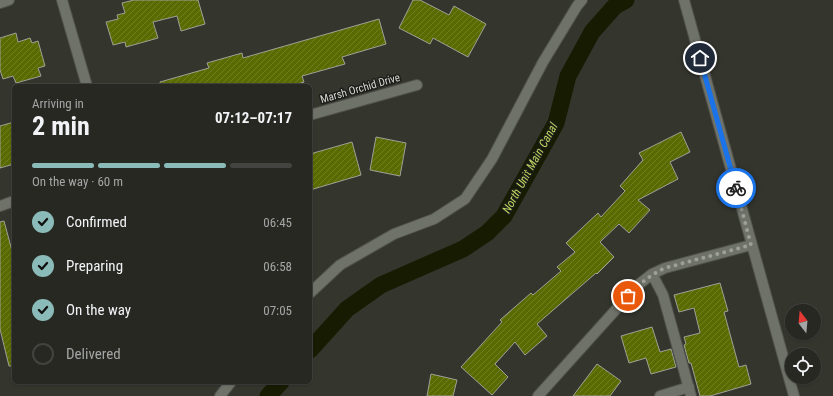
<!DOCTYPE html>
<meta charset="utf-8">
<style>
:root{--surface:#272822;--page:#33342f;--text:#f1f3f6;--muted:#a4a6a5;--line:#434440;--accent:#8bbbb9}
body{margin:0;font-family:"Roboto Condensed",sans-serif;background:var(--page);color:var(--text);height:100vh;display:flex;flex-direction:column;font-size:15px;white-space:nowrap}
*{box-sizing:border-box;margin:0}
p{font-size:13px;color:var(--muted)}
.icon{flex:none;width:22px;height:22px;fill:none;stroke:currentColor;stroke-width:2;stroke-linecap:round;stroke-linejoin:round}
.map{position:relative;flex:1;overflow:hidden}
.panel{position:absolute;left:12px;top:84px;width:300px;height:300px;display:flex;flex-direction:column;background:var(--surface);border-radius:6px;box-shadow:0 1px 3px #0004,0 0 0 1px var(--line)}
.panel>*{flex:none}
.needle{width:26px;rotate:344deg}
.fabs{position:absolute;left:785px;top:304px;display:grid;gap:8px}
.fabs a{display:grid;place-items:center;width:36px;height:36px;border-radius:50%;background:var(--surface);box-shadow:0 1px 3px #0004,0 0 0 1px var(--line);font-size:20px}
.pin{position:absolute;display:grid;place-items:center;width:34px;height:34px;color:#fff;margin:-17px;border:2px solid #fff;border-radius:50%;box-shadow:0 1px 4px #0007}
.courier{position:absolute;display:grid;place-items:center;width:40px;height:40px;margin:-20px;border:3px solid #1a73e8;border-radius:50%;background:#fff;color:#222;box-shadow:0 1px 5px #0007}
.headline em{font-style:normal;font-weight:700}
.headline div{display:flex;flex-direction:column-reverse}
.headline{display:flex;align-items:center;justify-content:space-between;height:68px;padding:0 20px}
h1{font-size:26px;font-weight:700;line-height:30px}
.bar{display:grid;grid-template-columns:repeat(4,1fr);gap:6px 4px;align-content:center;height:48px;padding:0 20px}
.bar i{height:5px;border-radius:3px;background:var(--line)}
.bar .on{background:var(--accent)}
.bar p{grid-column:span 4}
ol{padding:0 20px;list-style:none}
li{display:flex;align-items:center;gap:12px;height:44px}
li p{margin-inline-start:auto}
li .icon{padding:4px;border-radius:50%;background:var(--accent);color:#111;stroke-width:4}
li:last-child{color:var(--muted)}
li i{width:22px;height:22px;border:2px solid var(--line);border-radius:50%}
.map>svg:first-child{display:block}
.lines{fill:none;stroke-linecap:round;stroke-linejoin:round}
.canal{stroke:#161b01;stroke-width:17}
.building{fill:url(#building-hatch);stroke:#9ea197}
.minor-casing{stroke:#50514b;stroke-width:12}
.minor{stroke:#6f7269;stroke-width:10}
.done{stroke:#9e9f99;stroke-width:4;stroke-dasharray:0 7.2}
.route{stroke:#1a73e8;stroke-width:5}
.labels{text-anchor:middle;stroke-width:3;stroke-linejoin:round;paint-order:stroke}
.street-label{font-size:11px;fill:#d7d8d3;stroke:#1c1d19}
.water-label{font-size:12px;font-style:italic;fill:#bed760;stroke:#1c1d19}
</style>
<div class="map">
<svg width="833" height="396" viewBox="0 0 833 396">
<defs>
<pattern id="building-hatch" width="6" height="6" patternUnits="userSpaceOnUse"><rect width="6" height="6" fill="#596a00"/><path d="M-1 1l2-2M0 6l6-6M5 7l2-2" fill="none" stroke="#707f24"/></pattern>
</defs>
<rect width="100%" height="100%" fill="#34362e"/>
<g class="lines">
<!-- canal -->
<path class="canal" d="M 310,350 L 347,309 L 381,285 L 463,249 L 487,233 L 504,216 L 556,123 L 568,76 L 592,32 L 615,6 L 626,0
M 268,396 L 281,382"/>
</g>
<!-- building -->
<path class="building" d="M 134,0 L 198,0 L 205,24 L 181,31 L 177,16 L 153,22 L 158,38 L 126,47 L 125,42 L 113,45 L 106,22 L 118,19 L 117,15 L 125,13 L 122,3 Z
M 413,0 L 420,0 L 449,15 L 454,6 L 486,24 L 468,57 L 433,38 L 430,44 L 399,28 Z
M 379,19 L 386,44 L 342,57 L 345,64 L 302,76 L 304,82 L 291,86 L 161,86 L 160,82 L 209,68 L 207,63 L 242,53 L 243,58 Z
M 16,33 L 18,42 L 30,38 L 32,43 L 38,41 L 45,66 L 38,68 L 41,76 L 16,83 L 13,76 L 3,79 L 0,70 L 0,38 Z
M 14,122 L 14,164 L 0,168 L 0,126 Z
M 681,132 L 690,152 L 670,162 L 678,179 L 638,200 L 650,210 L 629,233 L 619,224 L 600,242 L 614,257 L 597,274 L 596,273 L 537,324 L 547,336 L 525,355 L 515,342 L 495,364 L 508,377 L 492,395 L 461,367 L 502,322 L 500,320 L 531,293 L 533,295 L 561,271 L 557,267 L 575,252 L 566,243 L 598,213 L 601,217 L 625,191 L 620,186 L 643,160 L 639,153 Z
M 376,137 L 406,143 L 400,176 L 370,170 Z
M 352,142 L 361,175 L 310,190 L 310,154 Z
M 4,221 L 14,258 L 14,366 L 9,366 L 0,329 L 0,222 Z
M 720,283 L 728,311 L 724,312 L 739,367 L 746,365 L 751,384 L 710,396 L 700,396 L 691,363 L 689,363 L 684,345 L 686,344 L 684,337 L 700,333 L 694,308 L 679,312 L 674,295 Z
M 652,327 L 660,352 L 671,349 L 676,367 L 651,374 L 646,358 L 629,363 L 621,336 Z
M 597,364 L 621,381 L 610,396 L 573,396 Z
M 431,374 L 457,380 L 453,396 L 427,396 Z"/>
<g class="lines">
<!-- minor casing -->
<g class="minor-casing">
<path id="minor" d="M 62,0 L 87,86
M 684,0 L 794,396
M 0,3 L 9,0
M 310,115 L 417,85
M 0,206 L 14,201
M 652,274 L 663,295 L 691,396
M 310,293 L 340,265 L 394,234 L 434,219 L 465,199 L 492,159 L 543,62 L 577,6 L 582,0
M 220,396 L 231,382
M 538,396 L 638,285 L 652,274 L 665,268 L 751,245
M 660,396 L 689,387"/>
</g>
<!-- minor -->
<use href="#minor" class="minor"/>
</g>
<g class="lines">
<!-- done -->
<path class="done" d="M 628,296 C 639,284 650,275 665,268 L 751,245 L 736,188"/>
<!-- route -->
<path class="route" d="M 700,58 L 736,188"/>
</g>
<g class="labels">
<!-- street labels -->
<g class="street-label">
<text transform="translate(360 88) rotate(-16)" y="4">Marsh Orchid Drive</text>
</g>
<!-- water labels -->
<g class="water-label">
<text transform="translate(530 168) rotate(-61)" y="4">North Unit Main Canal</text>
</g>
</g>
</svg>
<div class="fabs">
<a><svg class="needle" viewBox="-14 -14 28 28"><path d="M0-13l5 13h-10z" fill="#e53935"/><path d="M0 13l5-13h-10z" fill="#a4a6a5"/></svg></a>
<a><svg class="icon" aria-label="locate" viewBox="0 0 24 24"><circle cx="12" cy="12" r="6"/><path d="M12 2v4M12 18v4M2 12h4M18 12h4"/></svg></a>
</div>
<div class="pin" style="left:628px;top:296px;background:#ea580c"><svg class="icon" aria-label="bag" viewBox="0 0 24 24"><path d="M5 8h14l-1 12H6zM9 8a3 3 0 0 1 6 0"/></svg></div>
<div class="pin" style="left:700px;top:58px;background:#1f2937"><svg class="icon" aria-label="home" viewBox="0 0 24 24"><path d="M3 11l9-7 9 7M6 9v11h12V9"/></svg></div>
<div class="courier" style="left:736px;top:188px"><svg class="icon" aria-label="bike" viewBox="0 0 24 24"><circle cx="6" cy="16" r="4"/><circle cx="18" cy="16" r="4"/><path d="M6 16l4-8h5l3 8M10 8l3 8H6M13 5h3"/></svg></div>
<section class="panel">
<div class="headline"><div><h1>2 min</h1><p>Arriving in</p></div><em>07:12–07:17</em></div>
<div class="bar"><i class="on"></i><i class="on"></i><i class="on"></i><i></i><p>On the way · 60 m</p></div>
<ol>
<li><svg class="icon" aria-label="check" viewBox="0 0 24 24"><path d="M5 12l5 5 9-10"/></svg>Confirmed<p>06:45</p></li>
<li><svg class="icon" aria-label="check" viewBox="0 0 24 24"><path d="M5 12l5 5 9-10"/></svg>Preparing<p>06:58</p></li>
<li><svg class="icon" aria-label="check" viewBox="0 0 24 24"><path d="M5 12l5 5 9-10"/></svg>On the way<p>07:05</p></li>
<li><i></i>Delivered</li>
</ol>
</section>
</div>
